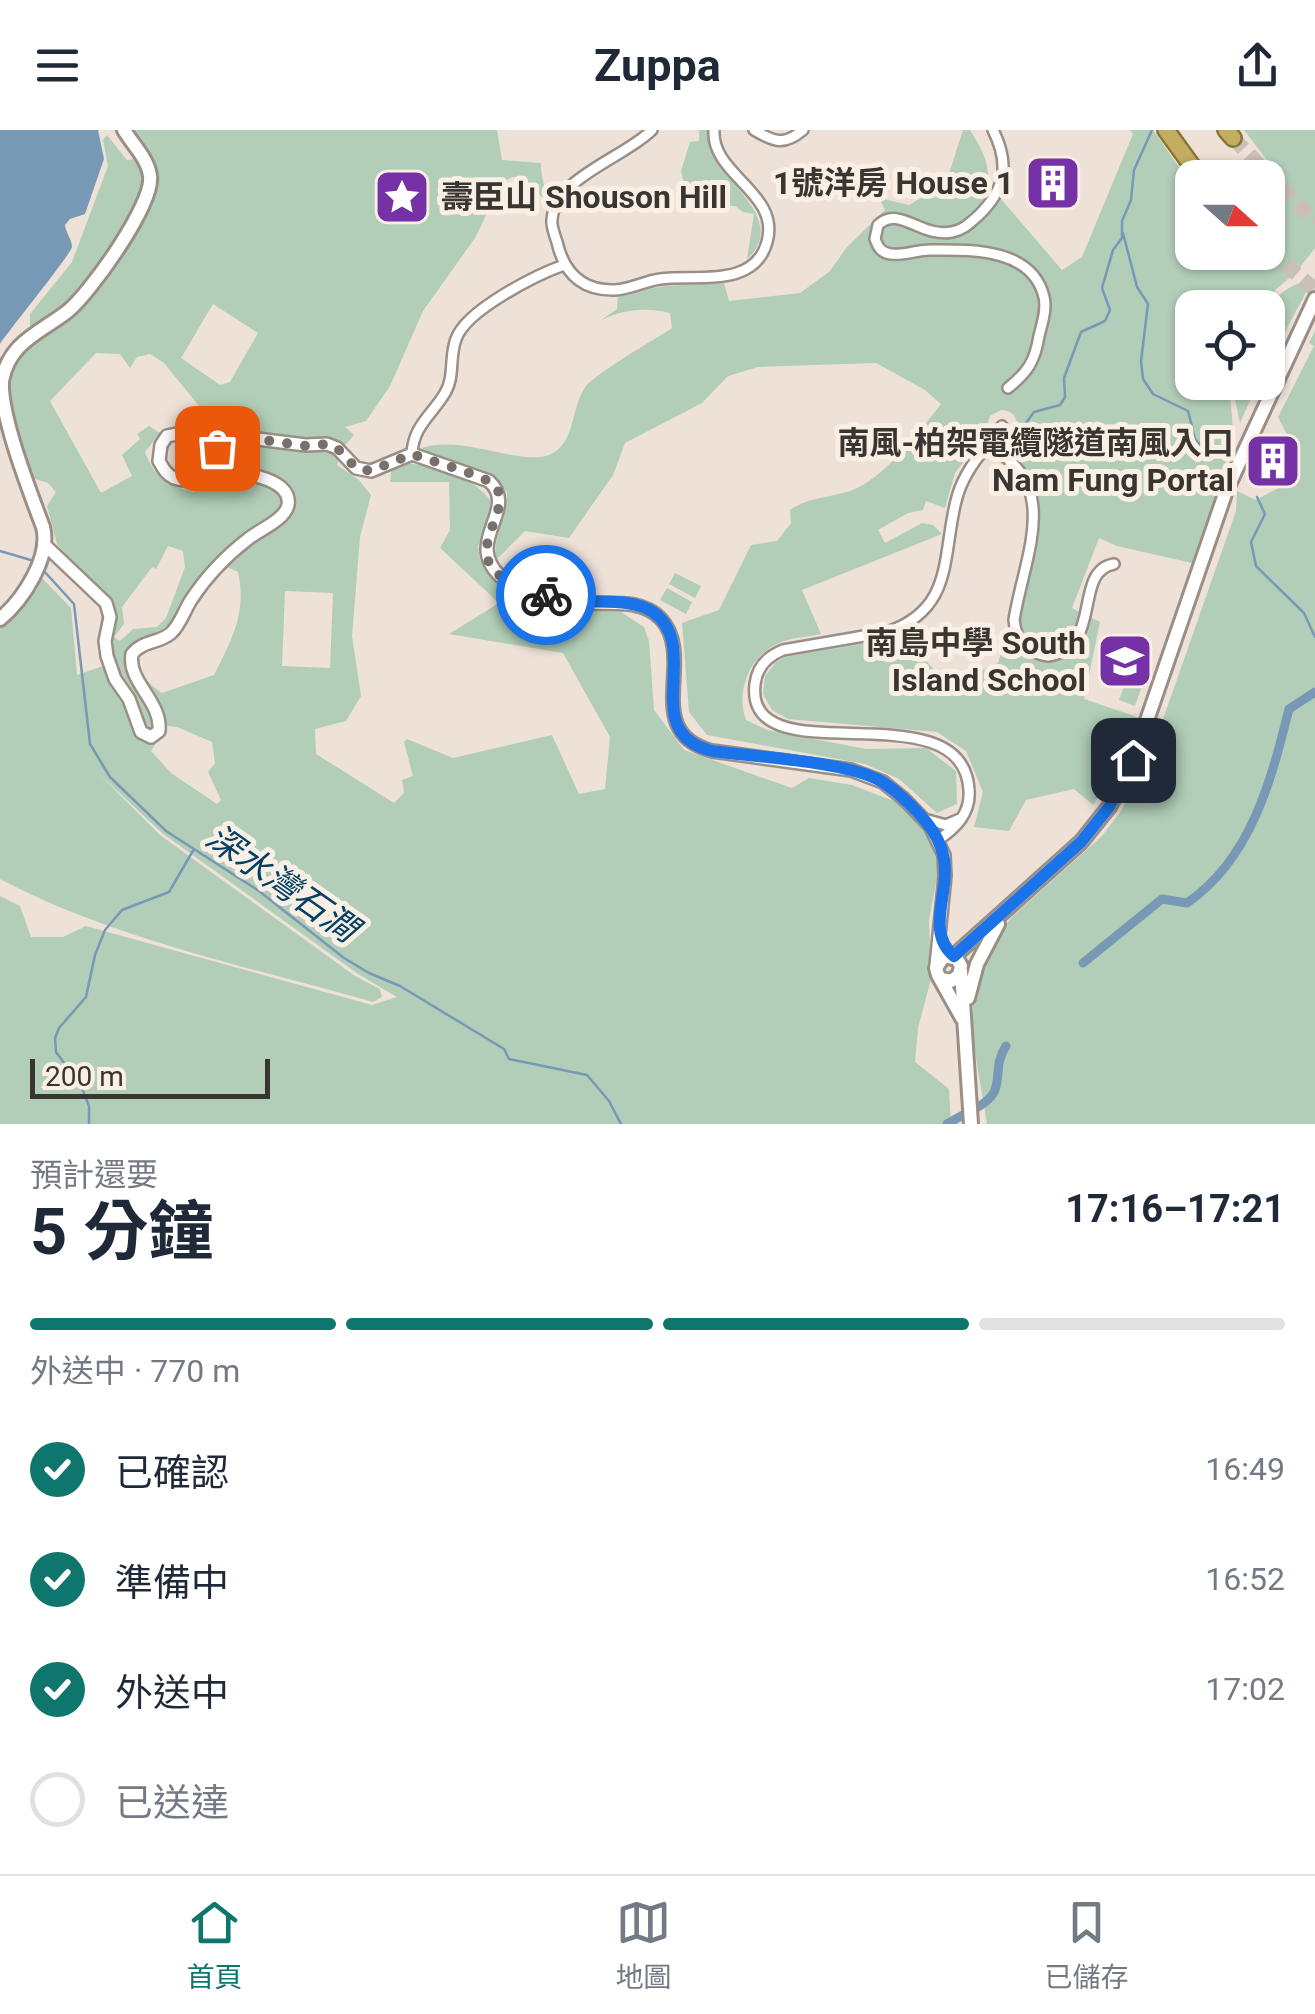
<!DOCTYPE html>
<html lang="zh-TW">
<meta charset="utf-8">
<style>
:root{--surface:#fff;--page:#f2f2f3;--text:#1f2937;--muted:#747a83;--line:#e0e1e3;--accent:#0f766e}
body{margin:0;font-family:Roboto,"Noto Sans TC",sans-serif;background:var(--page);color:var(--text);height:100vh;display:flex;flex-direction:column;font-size:38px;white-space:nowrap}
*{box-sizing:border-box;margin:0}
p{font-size:32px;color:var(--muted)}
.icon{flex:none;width:55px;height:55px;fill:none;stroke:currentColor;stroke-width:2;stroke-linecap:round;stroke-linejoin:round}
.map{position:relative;height:994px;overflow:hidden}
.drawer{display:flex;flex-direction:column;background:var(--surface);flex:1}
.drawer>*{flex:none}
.needle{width:65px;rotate:111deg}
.buttons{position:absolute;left:1175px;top:30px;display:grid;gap:20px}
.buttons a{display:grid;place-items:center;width:110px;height:110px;border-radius:20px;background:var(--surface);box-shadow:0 2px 8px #0004;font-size:50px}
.scale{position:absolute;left:30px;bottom:25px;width:240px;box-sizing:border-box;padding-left:10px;border:5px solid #393531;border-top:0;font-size:28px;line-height:35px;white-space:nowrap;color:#393531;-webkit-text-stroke:8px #faefe5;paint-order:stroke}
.pin{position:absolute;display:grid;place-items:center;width:85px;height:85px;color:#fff;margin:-42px;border-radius:20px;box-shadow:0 5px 15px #0006}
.courier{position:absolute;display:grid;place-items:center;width:100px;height:100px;margin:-50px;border:8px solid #1a73e8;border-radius:50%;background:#fff;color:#222;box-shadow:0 2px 12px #0007}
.headline em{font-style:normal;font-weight:700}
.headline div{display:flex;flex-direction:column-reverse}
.headline{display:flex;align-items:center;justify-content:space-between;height:170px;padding:0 30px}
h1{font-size:65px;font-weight:700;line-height:75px}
.bar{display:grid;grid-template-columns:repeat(4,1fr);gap:15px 10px;align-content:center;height:120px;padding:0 30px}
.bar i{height:12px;border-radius:8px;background:var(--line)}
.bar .selected{background:var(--accent)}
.bar p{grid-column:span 4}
ol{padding:0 30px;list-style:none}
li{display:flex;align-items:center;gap:30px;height:110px}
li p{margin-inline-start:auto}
li .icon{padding:10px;border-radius:50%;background:var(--accent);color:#fff;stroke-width:4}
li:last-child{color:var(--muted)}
li i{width:55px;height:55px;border:5px solid var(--line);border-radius:50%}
header{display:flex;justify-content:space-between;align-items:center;height:130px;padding:0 30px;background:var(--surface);font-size:45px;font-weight:700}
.tabs{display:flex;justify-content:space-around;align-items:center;height:140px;border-top:2px solid var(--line);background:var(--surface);font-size:28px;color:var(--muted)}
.tabs a{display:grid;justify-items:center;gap:5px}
.tabs .selected{color:var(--accent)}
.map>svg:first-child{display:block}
.green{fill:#b2ceb8;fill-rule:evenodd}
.water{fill:#7799b6}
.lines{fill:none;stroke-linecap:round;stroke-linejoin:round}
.stream{stroke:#7799b6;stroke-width:2.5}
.canal{stroke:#7799b6;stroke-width:9}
.trunk-tunnel{stroke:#c9bfb7;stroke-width:15;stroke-dasharray:15 8;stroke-linecap:butt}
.minor-casing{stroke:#9a8f87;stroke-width:14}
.tertiary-casing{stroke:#9a8f87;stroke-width:16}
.secondary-casing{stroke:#9a8f87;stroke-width:18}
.trunk-casing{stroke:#887734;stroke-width:20}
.minor{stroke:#fff;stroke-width:9}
.tertiary{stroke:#fff;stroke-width:11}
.secondary{stroke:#fff;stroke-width:12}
.trunk{stroke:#c2ae5e;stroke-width:15}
.done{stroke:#78716b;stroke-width:10;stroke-dasharray:0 18}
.route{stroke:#1a73e8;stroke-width:12}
.labels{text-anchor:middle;stroke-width:10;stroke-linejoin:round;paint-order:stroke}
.poi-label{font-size:32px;font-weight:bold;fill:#393531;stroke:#faefe5;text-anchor:end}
.water-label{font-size:35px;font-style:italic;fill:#024066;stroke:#faefe5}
</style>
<header><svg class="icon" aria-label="menu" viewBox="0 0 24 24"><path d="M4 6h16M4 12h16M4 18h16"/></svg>Zuppa<svg class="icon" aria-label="share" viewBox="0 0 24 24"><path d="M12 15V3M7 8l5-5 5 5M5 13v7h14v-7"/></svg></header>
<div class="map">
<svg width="1315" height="994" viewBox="0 0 1315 994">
<rect width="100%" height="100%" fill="#ede1d8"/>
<!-- green -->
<path class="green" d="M 133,0 L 497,0 L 502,30 L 541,33 C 540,47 547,57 545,70 L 524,48 L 512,47 L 502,53 L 475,108 L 423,181 L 390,256 L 366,291 L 345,297 L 354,305 L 343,318 L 337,335 L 359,350 L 371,365 L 360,407 L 352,506 L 361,566 L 346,591 L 315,599 L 316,624 L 394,673 L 404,663 L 402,650 L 413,646 L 404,612 L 407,609 L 453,628 L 552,605 L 579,664 L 605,659 L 610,607 L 563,523 L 449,504 L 499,473 L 440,418 L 450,400 L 449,352 L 390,352 L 392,335 C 424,329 476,346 493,374 L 478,416 L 480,430 L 491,448 L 508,459 L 559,478 L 621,482 L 644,497 L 649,511 L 654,580 L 684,620 L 792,658 L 809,648 L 852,655 L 899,673 L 929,705 L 940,732 L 929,790 L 931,849 L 918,898 L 915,932 L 949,959 L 951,994 L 0,994 L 0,766 L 20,776 L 31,807 L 63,807 L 86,796 L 372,875 L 397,867 L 358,844 L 162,703 L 98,643 L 160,705 L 355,846 L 380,859 L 382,867 L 373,872 C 250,837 113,809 0,749 L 0,495 L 12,489 L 40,446 L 71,478 L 77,545 L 103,536 L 101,475 L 84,445 L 57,414 L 47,376 L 56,362 L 48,353 L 32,348 L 8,274 L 8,243 L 30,213 L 30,184 L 72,132 L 108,36 L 103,10 L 107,5 L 127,30 L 146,28 ZM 213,174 L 258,203 L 230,252 L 220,255 L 181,228 ZM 96,223 L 120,224 L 130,238 L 137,227 L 150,224 L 164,233 L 199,276 L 191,282 L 188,303 C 208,312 218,315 220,338 L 209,343 L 194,362 C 169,356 154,347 145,322 L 160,303 L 149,296 L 137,304 L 140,309 L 122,325 L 132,346 L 101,363 L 50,271 ZM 168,416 L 183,421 L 185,437 L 166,488 L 157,497 L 133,499 L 120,511 L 114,507 L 124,494 L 122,477 L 152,437 L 156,439 ZM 229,438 L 238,442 C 247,482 232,510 214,545 L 162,563 C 145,552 126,530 144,511 C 150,503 162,502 170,493 C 184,476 191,456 207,440 ZM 285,461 L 333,463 L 330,538 L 282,536 ZM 167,596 L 177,597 L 212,612 L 215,633 L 208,642 L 221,670 L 217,674 L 171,643 L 151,621 Z
M 699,0 L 707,0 C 706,48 794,85 747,129 L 754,84 L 743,82 L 735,76 L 688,73 L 681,41 L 690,12 L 699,11 Z
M 963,0 L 970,0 C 981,18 990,32 988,54 L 1062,140 L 1082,127 L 1133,4 L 1130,0 L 1153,0 L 1186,47 L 1183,51 L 1192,60 L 1192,122 L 1268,122 L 1268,48 L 1254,47 L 1270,34 L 1244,0 L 1315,0 L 1315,118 L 1297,141 L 1272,163 L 1265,177 L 1192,178 L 1192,252 L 1229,253 L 1234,310 L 1192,433 L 1117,416 L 1099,408 L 1072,478 L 1100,492 L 1084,569 L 1140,588 L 1118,639 L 1093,675 L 1074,659 L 1026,670 L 1009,701 L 974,697 L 983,662 L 966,621 L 937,602 L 788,589 L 772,580 L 763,564 L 765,546 L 776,532 L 786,527 L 890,509 L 903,503 L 935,541 L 961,549 L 998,533 C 1009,494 1051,395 1036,360 C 1028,342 1013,333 1003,317 L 1017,296 C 1017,286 1011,280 1001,280 L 990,286 L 985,303 L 955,343 L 945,378 L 926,371 L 923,380 L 908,383 L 878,400 L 885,413 L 922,393 L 933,395 L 942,404 L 802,460 L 821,504 C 809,507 794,507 782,512 C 750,523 735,561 746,590 L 767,600 L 866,619 L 926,618 L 956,641 L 957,674 L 937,683 L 899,649 L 865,634 L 707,605 L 689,582 L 682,493 L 719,480 L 751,415 L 777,411 L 791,393 L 790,380 C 809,367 828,368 850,361 C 883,350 920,301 941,274 L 925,260 L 876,233 L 758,237 L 728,246 L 702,273 L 625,313 L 613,345 L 569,408 L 525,401 L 496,430 C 493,402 507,387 507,362 L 492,346 L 436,328 L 421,318 C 464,304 519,336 549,325 C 575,315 571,279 584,259 C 592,245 654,210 672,198 L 670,183 C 645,177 623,179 600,191 L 617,179 L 618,165 L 664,156 L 724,153 L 729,171 L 800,163 L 830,141 L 847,117 L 885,80 L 879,68 L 909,75 L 946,53 Z
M 1313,149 L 1268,234 C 1267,189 1261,162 1313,149 Z
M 1315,201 L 1315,994 L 987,994 C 979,935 955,864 996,813 L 994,809 L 1013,786 L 1102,706 L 1121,681 L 1147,635 L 1236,381 L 1237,361 L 1256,370 L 1280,357 L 1297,324 L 1278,287 L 1314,216 L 1309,213 Z
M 1233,253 L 1258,253 L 1240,293 L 1232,255 Z
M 675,443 L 701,456 L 695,468 L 669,454 Z
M 667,458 L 692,472 L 686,484 L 660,470 Z
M 1122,507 L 1152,517 L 1146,535 L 1116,524 Z
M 1130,539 L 1146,544 L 1135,576 L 1119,570 Z"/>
<!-- water -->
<path class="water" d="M 0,0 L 98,0 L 104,29 L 85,84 L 70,89 L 65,95 C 66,104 72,109 72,117 C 71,124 10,199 0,214 Z"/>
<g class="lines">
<!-- stream -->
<path class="stream" d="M 1123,103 L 1137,157 L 1148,174 L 1141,231 L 1143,249 L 1153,264 L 1188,281 L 1195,309 L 1209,324
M 1021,300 L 1034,282 L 1060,275 L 1065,267 L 1064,248 L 1081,202 L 1105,191 L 1110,180 L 1102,158 L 1113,120 L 1122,108 L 1122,91 L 1131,70 L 1134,40 L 1152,0
M 1257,367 L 1265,384 L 1251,412 L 1256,436 L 1304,483 L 1315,507
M 0,421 L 34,431
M 43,440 L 74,474 L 90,614 L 110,647 L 166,701 L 259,761 L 344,828 L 369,843 L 400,856 L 504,919 L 509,929 L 587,945 L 609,971 L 621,994
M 89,994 L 89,976 L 81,956 L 56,922 L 55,908 L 59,898 L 86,867 L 95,825 L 105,800 L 122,780 L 169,762 L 194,719"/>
<!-- canal -->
<path class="canal" d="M 1083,833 L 1162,769 L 1187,773 C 1251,729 1271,651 1289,579 L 1315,562
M 976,978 C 1010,960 989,942 1006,916
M 947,994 L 963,985"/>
<!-- trunk-tunnel -->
<path class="trunk-tunnel" d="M 1233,8 L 1315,92
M 1268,119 L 1315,160"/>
<!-- minor casing -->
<g class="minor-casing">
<path id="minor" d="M 652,0 C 626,27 554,48 552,90 C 551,96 555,106 557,112 C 564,143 582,161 615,160 C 631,159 645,151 660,149 C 696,144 754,159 767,112 C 781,63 711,45 714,0
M 754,0 C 774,12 784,16 803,0
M 993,0 C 1010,34 1006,59 978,86 C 970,93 963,100 952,102 C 921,108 899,75 878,95 L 875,109 C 878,117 881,123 891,124 C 903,126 917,120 930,120 C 969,120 1032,117 1044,167 C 1047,179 1042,194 1039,206 C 1035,231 1028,242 1008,258
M 987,316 L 1002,296
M 412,324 C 413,296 432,285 445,263 C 455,247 449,227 456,209 C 466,180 536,145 564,135
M 928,690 L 946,695 L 960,689
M 938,710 C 956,698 971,683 969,660 C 963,555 744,650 755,554 C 757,537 768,526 783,520 L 887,502 C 954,479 942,427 956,371 C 961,350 972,333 987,316 C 1064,353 1024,426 1014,490 C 1016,511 1027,523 1048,526 C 1104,519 1072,441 1114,434"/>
</g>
<!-- tertiary casing -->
<g class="tertiary-casing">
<path id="tertiary" d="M 46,416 L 106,473 L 110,487 L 105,511 L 107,526 L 115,549 L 129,569 L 141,602 L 151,607 L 159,601 C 162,571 127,552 132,524 C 143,510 158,514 171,503 C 180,495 184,481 191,470 C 206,447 226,426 248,409 C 259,400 285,390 288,375 C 292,349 244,342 227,343 C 210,344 189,354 174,348 C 166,344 163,338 159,331 L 161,315 L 167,306 L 182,303 L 212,318 L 249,308 L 306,315 L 327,314 L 337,318 L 356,338 L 371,341 L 412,324 L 489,351 C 520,379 463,411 500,446 C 521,458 549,469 573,472 C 602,477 638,465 661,489 C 697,528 640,602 712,621 L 851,640 L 883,652 L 904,669 L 930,696 L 944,725 L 945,746 L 936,835"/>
</g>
<!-- secondary casing -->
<g class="secondary-casing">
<path id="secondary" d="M 0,489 C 23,470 51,427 43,397 C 30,362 0,286 2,251 C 9,212 40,203 68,181 C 90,163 154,74 150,46 C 148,29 133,15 124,0
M 954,826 L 1081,712 L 1109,677 L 1133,631 L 1226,361 L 1315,169
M 961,841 L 971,994
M 941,849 L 951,851 L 959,845 L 961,836 L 957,829 L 944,826 L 936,838 L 938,845 L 962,888
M 968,868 L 977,834 L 998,794"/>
</g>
<!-- trunk casing -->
<g class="trunk-casing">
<path id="trunk" d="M 1166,0 L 1195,40
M 1226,0 L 1233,8"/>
</g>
<!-- minor -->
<use href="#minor" class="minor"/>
<!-- tertiary -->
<use href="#tertiary" class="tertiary"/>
<!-- secondary -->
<use href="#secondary" class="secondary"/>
<!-- trunk -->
<use href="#trunk" class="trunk"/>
</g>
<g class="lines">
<!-- done -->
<path class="done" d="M 217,318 L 249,308 L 306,316 L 327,314 L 337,318 L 356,338 L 371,341 L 412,324 C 428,330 482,345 493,354 C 518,377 461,420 502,447 C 515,456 532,460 546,465"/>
<!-- route -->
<path class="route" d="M 546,465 C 579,478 627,464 653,482 C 704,518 636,602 712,621 C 756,627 842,631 879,650 C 895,659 908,672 920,685 C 939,705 948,726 944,755 C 941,780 932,808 954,826 L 1081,712 L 1109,677 L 1133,630"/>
</g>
<!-- icons -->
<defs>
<g id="building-square" transform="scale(2.875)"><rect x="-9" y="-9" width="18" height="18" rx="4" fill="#7531a5" stroke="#faefe5"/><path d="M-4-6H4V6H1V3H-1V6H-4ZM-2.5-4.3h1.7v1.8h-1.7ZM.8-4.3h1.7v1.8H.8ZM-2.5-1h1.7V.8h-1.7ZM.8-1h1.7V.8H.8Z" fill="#fff"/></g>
<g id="sight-square" transform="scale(2.875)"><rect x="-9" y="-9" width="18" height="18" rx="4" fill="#7531a5" stroke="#faefe5"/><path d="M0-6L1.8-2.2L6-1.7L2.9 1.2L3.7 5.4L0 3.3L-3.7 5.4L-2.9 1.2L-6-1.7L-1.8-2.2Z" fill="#fff"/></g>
<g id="school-square" transform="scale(2.875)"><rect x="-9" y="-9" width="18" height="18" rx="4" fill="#7531a5" stroke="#faefe5"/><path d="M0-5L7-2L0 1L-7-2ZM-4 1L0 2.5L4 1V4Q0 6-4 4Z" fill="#fff"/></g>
</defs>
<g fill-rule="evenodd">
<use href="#building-square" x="1053" y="53"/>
<use href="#sight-square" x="402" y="67"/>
<use href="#building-square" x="1273" y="331"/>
<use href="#school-square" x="1125" y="531"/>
</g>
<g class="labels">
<!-- poi labels -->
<g class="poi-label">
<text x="1014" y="64">1號洋房 House 1</text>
<text x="441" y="78" text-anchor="start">壽臣山 Shouson Hill</text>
<text x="1234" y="324">南風-柏架電纜隧道南風入口<tspan x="1234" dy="37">Nam Fung Portal</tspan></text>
<text x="1086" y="524">南島中學 South<tspan x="1086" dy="37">Island School</tspan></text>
</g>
<!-- water labels -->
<g class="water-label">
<text transform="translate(282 753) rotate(35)" y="12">深水灣石澗</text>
</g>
</g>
</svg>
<div class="buttons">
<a><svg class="needle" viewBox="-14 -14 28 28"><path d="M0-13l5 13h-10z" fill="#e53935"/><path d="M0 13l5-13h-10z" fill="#747a83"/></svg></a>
<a><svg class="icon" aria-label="locate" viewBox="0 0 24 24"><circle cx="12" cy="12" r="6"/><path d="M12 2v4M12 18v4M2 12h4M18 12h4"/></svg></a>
</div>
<div class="scale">200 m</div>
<div class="pin" style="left:217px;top:318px;background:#ea580c"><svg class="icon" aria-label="bag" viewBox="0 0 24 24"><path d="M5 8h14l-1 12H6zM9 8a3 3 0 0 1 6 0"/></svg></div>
<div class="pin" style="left:1133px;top:630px;background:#1f2937"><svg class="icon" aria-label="home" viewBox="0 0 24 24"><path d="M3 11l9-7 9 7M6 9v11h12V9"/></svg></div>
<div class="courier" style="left:546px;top:465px"><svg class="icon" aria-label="bike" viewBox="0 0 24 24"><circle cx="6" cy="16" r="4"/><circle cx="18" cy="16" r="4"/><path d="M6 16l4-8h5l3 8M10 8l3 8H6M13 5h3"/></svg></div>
</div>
<section class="drawer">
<div class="headline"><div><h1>5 分鐘</h1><p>預計還要</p></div><em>17:16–17:21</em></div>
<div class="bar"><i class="selected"></i><i class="selected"></i><i class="selected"></i><i></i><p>外送中 · 770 m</p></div>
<ol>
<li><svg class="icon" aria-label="check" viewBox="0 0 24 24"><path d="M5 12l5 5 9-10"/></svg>已確認<p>16:49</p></li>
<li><svg class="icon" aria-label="check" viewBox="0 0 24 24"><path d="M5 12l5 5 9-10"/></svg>準備中<p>16:52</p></li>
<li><svg class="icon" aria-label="check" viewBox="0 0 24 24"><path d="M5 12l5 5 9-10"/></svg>外送中<p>17:02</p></li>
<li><i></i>已送達</li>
</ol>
</section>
<nav class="tabs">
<a class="selected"><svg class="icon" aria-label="home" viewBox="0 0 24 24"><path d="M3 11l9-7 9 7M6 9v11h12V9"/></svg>首頁</a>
<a><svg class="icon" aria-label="map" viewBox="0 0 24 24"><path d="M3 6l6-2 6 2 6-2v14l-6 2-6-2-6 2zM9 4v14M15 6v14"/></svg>地圖</a>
<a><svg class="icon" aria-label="saved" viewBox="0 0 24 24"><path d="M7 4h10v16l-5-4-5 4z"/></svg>已儲存</a>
</nav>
